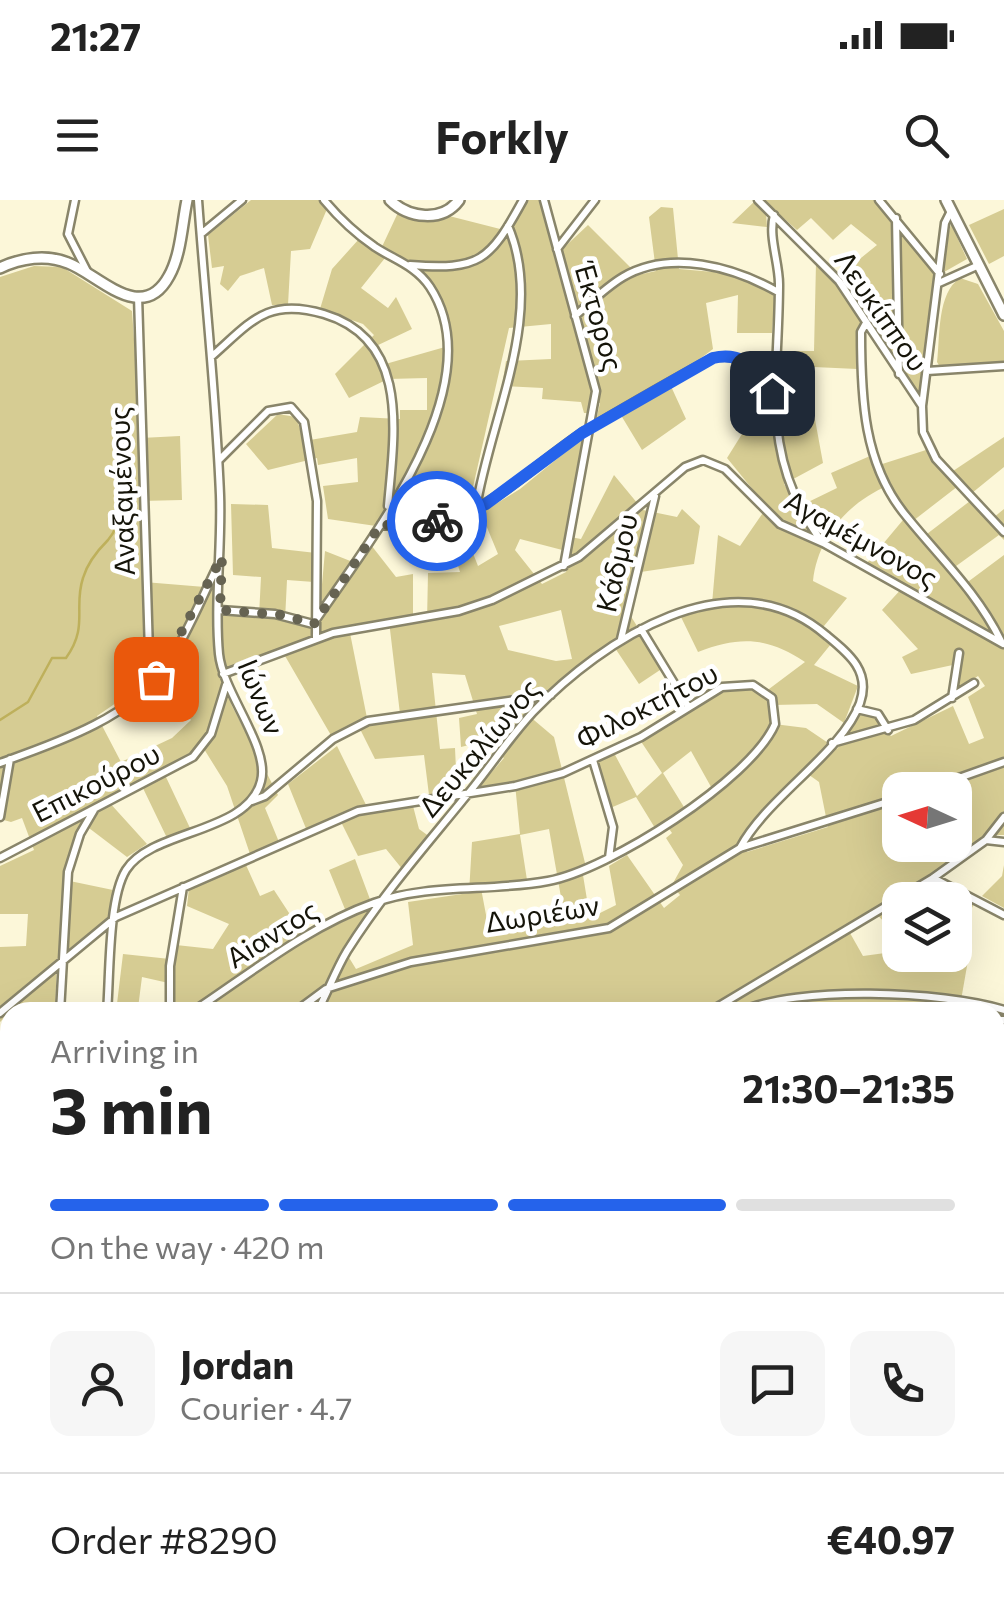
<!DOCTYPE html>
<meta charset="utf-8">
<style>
:root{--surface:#fff;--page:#f6f6f6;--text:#222;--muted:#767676;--line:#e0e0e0;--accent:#2563eb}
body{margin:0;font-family:Commissioner,sans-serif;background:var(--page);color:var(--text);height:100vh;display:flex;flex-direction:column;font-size:38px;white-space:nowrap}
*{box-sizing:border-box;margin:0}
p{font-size:32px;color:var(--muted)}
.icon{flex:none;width:55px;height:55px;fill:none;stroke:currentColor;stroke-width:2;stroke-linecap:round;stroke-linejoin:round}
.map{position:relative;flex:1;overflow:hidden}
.details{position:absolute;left:0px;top:802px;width:1005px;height:622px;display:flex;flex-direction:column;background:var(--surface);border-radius:30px 30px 0 0;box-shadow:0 10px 40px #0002}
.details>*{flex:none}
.needle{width:65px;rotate:274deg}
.controls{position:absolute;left:882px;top:572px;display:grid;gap:20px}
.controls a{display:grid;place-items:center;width:90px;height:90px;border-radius:20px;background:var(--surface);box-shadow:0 10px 40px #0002;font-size:50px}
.pin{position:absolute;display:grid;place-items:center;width:85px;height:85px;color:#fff;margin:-42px;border-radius:20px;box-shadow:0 5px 15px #0006}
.courier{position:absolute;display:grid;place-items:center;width:100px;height:100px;margin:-50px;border:8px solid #2563eb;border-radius:50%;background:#fff;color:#222;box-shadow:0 2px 12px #0007}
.summary em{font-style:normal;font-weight:700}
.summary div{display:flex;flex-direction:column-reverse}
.summary{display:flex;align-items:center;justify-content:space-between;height:170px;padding:0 50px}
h1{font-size:65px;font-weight:700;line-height:75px}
.bar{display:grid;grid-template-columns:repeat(4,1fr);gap:15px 10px;align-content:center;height:120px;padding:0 50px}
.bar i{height:12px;border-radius:8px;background:var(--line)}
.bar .current{background:var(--accent)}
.bar p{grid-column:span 4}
.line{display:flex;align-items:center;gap:25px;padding:0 50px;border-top:2px solid var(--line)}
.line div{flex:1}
.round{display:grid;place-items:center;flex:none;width:105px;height:105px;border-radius:20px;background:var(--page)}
.status{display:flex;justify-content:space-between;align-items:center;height:70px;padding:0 50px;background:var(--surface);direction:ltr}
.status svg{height:28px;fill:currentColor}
header{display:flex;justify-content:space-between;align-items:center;height:130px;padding:0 50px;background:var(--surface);font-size:45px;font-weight:700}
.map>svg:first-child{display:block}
.green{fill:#d6cc93;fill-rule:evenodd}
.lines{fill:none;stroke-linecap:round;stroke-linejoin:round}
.stream{stroke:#beb05b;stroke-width:2.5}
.minor-casing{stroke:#89856a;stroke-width:11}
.major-casing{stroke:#89856a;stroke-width:14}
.minor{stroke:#fff;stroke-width:6}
.major{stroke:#fff;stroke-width:9}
.done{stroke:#666352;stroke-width:10;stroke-dasharray:0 18}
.route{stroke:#2563eb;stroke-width:12}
.labels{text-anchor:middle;stroke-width:9;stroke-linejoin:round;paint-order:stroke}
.street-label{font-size:28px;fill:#151409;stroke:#fff}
</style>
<div class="status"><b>21:27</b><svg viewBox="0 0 49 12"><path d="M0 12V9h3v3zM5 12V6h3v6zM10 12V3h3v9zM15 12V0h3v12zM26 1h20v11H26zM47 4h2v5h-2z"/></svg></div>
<header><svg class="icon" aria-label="menu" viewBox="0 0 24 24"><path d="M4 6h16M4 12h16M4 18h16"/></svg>Forkly<svg class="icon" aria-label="search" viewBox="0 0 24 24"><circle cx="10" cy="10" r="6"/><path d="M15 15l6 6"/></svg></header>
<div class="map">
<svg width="1004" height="1423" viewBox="0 0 1004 1423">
<rect width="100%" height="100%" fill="#fcf7d9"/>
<!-- green -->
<path class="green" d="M 251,0 L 320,0 L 327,9 L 310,49 L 291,51 L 288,105 L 272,105 L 264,68 L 240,76 L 228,91 L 220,84 L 224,66 L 212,68 L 208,35 Z
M 526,0 L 540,0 L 556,55 L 588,25 L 638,75 L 656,71 L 649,17 L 661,7 L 673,8 L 679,69 L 737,74 L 775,92 L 772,133 L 737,133 L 738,95 L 706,103 L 713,149 L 669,182 L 686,219 L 642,250 L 619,212 L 595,225 L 600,203 L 593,203 L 589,213 L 584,213 L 581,202 L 542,199 L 543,188 L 502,186 L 506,161 L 551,159 L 551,124 L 509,128 L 473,287 L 474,310 L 458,315 L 478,366 L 498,354 L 481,313 L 520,289 L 585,236 L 565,336 L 581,339 L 614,275 L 643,310 L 677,317 L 682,309 L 700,326 L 694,364 L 634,373 L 627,410 L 663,468 L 639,484 L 613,445 L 528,515 L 554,537 L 586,667 L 582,669 L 590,718 L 616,705 L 609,666 L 627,655 L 664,708 L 680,695 L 672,685 L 683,665 L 666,638 L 672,633 L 665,623 L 655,628 L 636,597 L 608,609 L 597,562 L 614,553 L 637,596 L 662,573 L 640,540 C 677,520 720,470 765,492 L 805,462 C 767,437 740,436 698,452 L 681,417 L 712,404 L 718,335 L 740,346 L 767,307 L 727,258 L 747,226 L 780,223 L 778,151 L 814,151 L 816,63 L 835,79 L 877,45 L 851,24 L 833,40 L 811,18 L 797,30 L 771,7 L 766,12 L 767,27 L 732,23 L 756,0 L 874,0 L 937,75 L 951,24 L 967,59 L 937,76 L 921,198 L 908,186 L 868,118 L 859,126 L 857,169 L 814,167 L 812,203 L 823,263 L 784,284 L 798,307 L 837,288 L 831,273 L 870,256 L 876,266 L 926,250 L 947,275 L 1004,237 L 1004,267 L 972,293 L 962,283 L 909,324 L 923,337 L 970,301 L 988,322 L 1004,309 L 1004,340 L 999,335 L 952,369 L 965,384 L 1004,355 L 1004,635 L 987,635 L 927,678 L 974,704 L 955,741 L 955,700 L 900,700 L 900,739 L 872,709 L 846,726 L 863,756 L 900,751 L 900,755 L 955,755 L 955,744 L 970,749 L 960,806 L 975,808 L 975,812 L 765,812 L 760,801 L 733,812 L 172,812 L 173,784 L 142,777 L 138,808 L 170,812 L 116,812 L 123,754 L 170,759 L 176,745 L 213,749 L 229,724 L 187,706 L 189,688 L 246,665 L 260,696 L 274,690 L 306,739 L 349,719 L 329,670 L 355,659 L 374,710 L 345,751 L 356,769 L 413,745 L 408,702 L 469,693 L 472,642 L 520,634 L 515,584 L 476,590 L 504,558 L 481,542 L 461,547 L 459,518 L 477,514 L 465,475 L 432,473 L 440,549 L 455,548 L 457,591 L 429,595 L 424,555 L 375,559 L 357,523 L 332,537 L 281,449 L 221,473 L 232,506 L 278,595 L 265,608 L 279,642 L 250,654 L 227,586 L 204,549 L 165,575 L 190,628 L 167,638 L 141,584 L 108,601 L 147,644 L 127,657 L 85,625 L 66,663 L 65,680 L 113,690 L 109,717 L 57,759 L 55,812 L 10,812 L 0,822 L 0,747 L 26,746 L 28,714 L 0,714 L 0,666 L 34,650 L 22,618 L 11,622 L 0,619 L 0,77 L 34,66 L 62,67 L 132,111 L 141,238 L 180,236 L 182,300 L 141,301 L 144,382 L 217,388 L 218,412 L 259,416 L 261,377 L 233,375 L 231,304 L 268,305 L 272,348 L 316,353 L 314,382 L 287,380 L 285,420 L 318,429 L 325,351 L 358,364 L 371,345 L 396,377 L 413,374 L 413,424 L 427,421 L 428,373 L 460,372 L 443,319 L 376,326 L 328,319 L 323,286 L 358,282 L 357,258 L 318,265 L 317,258 L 268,270 L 246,244 L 278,214 L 296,217 L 304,241 L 357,232 L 360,217 L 400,219 L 400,210 L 427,210 L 427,178 L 388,179 L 349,198 L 335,174 L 374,135 L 363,124 L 320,109 L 332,69 L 359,39 L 380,51 L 402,4 L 508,31 ZM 389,53 C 432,71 443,100 452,145 L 382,165 L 374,147 L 412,129 L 396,97 L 388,108 L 361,88 ZM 889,285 L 908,314 L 867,363 L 904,386 L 882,410 L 918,449 L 902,457 L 911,474 L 962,463 L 958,490 L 978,476 L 985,486 L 968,497 L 984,538 L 969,544 L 953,506 L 891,536 L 871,512 L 861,514 L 837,549 L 806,528 L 774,524 L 774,505 L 817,504 L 844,523 L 858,486 L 814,465 L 831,444 L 819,432 L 847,398 L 813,381 C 818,336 849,302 889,285 ZM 520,339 L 570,352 L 566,372 L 542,384 L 515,350 ZM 561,410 L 572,459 L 556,461 L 508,450 L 499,426 ZM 389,421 L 400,514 L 367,518 L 349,428 ZM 148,471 L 163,480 L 191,520 L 172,538 L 121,562 L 97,516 L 148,481 ZM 691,551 L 715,594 L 687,612 L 663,573 ZM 805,572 L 819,582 L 828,627 L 747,652 L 741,636 ZM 900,590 L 955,590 L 955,645 L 900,645 ZM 549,629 L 565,720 L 490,736 L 480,683 L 527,680 L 520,635 Z
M 1004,9 L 1004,56 L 989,64 L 969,25 Z
M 960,78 L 978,84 L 1004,131 L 1004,161 L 940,167 L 937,162 C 940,136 937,93 960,78 Z
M 337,546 L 369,611 L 413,606 L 419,629 L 430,637 L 403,670 L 386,649 L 358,656 L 339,618 L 307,631 L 288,584 Z
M 1004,665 L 1004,708 L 982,696 L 1002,676 Z
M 0,847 L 10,847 L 10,984 L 0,996 Z
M 1004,915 L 1004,1423 L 0,1423 L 0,1233 L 10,1232 L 10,1415 L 995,1415 L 995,936 Z
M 10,1067 L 10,1184 L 0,1181 L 0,1155 L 8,1154 L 0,1130 L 0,1072 Z"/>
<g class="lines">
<!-- stream -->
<path class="stream" d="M 0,520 L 28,502 L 52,458 L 66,458 C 89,426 73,408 83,378 C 87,364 99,349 108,340 C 125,321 122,288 121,265
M 995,1137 L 1004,1136
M 773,1415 L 789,1423
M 12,1423 L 13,1423"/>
<!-- minor casing -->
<g class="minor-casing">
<path id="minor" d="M 75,0 L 68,34 L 88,73
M 544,0 L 596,191 L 564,366
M 758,0 L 839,81 L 922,206
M 879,0 L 940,74
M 951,11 L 945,23 L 922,206 L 923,232 L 936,259 L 1004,332
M 774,15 C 768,36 779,62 779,84 C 779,182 758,255 822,342
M 896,18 L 899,174
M 201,34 L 242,0
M 557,49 L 595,0
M 410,65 C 480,70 489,62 523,0
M 939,83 L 979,65
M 138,96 L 150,485
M 575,116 C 590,103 606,87 623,77 C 671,49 734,67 778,92
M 866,123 L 861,132 C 861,197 863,265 907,317 C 941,359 977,392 1001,441
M 211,157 C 251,122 267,97 324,114 C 411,140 394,235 388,306
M 927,171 L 1004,166
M 219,260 L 268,211 L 291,207 L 304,222 L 317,301 L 316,438
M 476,308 C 490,219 546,114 508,26
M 381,324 C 462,345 524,270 585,231 C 627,206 670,181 713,158 C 742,151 760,169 772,193
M 220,410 L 275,414 L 313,424 C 367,344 495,186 430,87 C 416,66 395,60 375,47 C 356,34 339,18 324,0
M 641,429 L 688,506
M 621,439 L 655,296
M 223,474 L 333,433 L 459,411 L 492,400 L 579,357 L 685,267 L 703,260 L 725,269 L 780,324 L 823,343 L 1003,444
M 952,498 L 959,453
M 857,509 L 878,514 L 888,530
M 832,543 L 914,520 L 974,483
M 593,560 L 613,627 L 609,658
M 0,563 C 56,543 131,518 166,467 C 187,435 202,397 219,363
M 925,590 L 1004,562
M 252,601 L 265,596 L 333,539 L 368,521 L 551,495
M 0,617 L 10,559
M 986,640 L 1004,642
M 0,658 L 193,557 L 211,534 L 226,485
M 933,678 L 1004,715
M 60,812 L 68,672 L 80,634 L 94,610
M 107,812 C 110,777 108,699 126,670 C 152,629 248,634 261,581 C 270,547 223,493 219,454 C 214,402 222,347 220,295 C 216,196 205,98 198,0
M 170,812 L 170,766 L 183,687
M 295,812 L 326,789 L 411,762 L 609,728 L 740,648 L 900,598
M 317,812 C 328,792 335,771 347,751 C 381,697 422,650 462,601 C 487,572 507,540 533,512 C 602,440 732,354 826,435 C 849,454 871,471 860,503 C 842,553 767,597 740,648
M 709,812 L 933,678 L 986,640 L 1004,617
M 739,812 C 798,785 942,791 1004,810
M 0,813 L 116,717 L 358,611 L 515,586 L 563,573 L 641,537 L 722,487 L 753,485 L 772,498 L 775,524 C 751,580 608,670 548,681 C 491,692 429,683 374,703 C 307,727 251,773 192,812
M 995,820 L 1004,820
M 995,932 L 1004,935
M 0,999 L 10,989
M 0,1061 L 10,1055
M 0,1150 L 10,1150
M 0,1183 L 10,1186
M 0,1229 L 10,1228
M 0,1388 L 10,1389
M 153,1415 L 171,1423
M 248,1423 L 248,1415"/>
</g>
<!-- major casing -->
<g class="major-casing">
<path id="major" d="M 390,0 C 408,18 442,23 459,0
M 946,0 L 1004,115
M 0,68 C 21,58 46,54 68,63 C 98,74 142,126 169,76 C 181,55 182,24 187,0"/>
</g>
<!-- minor -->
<use href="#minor" class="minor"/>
<!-- major -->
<use href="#major" class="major"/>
</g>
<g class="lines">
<!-- done -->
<path class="done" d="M 156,479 L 222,357 L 220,410 L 282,415 L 314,424 L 381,324 L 406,328 L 437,321"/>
<!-- route -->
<path class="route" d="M 437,321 L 486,304 L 582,233 L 713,158 C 742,151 760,169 772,193"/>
</g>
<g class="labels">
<!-- street labels -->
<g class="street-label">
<text transform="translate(881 111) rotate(55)" y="10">Λευκίππου</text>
<text transform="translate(599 117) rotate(74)" y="10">Έκτορος</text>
<text transform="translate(122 291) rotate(-92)" y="10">Αναξαμένους</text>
<text transform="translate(861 339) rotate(29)" y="10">Αγαμέμνονος</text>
<text transform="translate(617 363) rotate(-77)" y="10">Κάδμου</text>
<text transform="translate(261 497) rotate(68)" y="10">Ιώνων</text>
<text transform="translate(647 506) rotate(-27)" y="10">Φιλοκτήτου</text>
<text transform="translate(479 548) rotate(-50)" y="10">Δευκαλίωνος</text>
<text transform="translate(96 583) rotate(-27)" y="10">Επικούρου</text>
<text transform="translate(542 714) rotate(-9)" y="10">Δωριέων</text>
<text transform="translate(272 734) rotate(-32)" y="10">Aiαντος</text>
</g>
</g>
</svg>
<div class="controls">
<a><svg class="needle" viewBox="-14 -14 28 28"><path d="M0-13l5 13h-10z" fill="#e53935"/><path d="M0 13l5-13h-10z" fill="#767676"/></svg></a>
<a><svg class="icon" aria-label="layers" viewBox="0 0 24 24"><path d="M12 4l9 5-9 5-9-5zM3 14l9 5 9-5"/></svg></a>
</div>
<div class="pin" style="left:156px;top:479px;background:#ea580c"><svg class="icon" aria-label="bag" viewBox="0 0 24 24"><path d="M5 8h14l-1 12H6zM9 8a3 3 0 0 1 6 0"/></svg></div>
<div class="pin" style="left:772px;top:193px;background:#1f2937"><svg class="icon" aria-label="home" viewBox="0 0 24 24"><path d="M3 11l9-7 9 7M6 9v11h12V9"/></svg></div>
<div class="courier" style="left:437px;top:321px"><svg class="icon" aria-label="bike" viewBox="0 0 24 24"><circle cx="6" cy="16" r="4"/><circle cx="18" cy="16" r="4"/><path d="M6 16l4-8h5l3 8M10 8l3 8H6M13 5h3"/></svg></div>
<section class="details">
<div class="summary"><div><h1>3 min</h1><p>Arriving in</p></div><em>21:30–21:35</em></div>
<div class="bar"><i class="current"></i><i class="current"></i><i class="current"></i><i></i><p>On the way · 420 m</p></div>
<div class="line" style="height:180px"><a class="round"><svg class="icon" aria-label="person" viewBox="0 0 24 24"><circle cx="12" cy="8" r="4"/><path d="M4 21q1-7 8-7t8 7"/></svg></a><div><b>Jordan</b><p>Courier · 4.7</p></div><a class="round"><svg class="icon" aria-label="chat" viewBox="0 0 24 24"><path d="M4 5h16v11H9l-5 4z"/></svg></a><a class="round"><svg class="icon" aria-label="phone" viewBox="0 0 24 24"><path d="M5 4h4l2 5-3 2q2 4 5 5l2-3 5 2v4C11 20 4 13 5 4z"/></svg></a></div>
<div class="line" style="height:130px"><div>Order #8290</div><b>€40.97</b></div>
</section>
</div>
